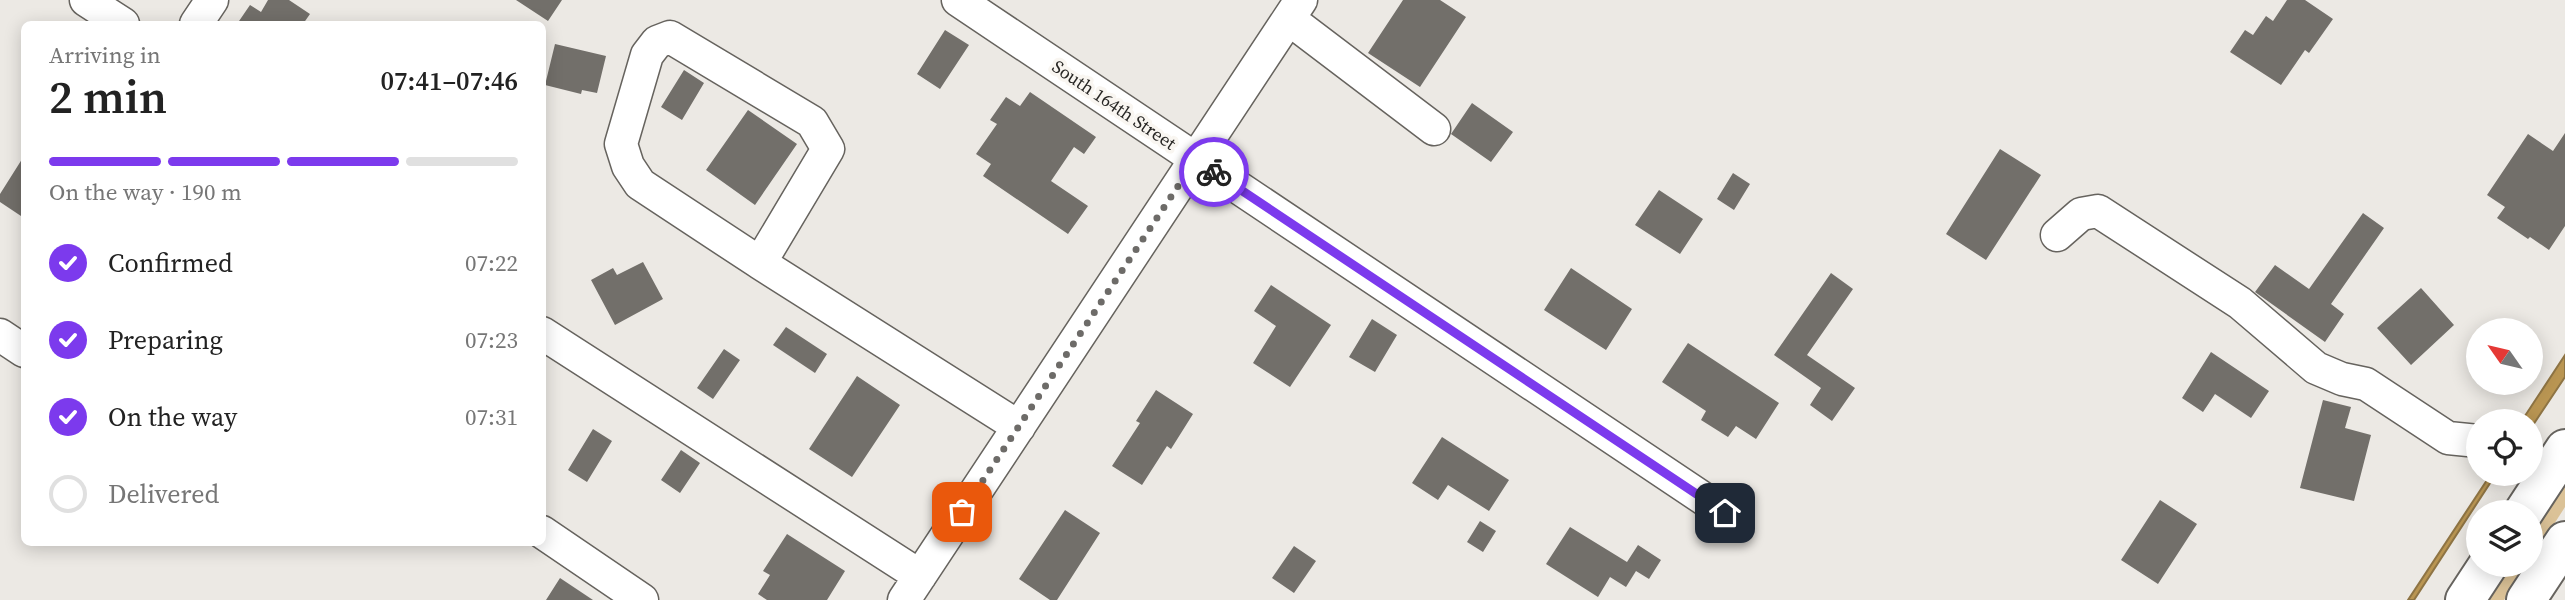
<!DOCTYPE html>
<meta charset="utf-8">
<style>
:root{--surface:#fff;--page:#f6f6f6;--text:#222;--muted:#767676;--line:#e0e0e0;--accent:#7c3aed}
body{margin:0;font-family:"Source Serif 4",serif;background:var(--page);color:var(--text);height:100vh;display:flex;flex-direction:column;font-size:26px;white-space:nowrap}
*{box-sizing:border-box;margin:0}
p{font-size:23px;color:var(--muted)}
.icon{flex:none;width:38px;height:38px;fill:none;stroke:currentColor;stroke-width:2;stroke-linecap:round;stroke-linejoin:round}
.map{position:relative;flex:1;overflow:hidden}
.sheet{position:absolute;left:21px;top:21px;width:525px;height:525px;display:flex;flex-direction:column;background:var(--surface);border-radius:10px;box-shadow:0 4px 18px #0003}
.sheet>*{flex:none}
.needle{width:46px;rotate:304deg}
.fabs{position:absolute;left:2466px;top:318px;display:grid;gap:14px}
.fabs a{display:grid;place-items:center;width:77px;height:77px;border-radius:50%;background:var(--surface);box-shadow:0 4px 18px #0003;font-size:35px}
.pin{position:absolute;display:grid;place-items:center;width:60px;height:60px;color:#fff;margin:-30px;border-radius:14px;box-shadow:0 4px 10px #0006}
.courier{position:absolute;display:grid;place-items:center;width:70px;height:70px;margin:-35px;border:5px solid #7c3aed;border-radius:50%;background:#fff;color:#222;box-shadow:0 2px 9px #0007}
.summary em{font-style:normal;font-weight:600}
.summary div{display:flex;flex-direction:column-reverse}
.summary{display:flex;align-items:center;justify-content:space-between;height:119px;padding:0 28px}
h1{font-size:46px;font-weight:600;line-height:52px}
.bar{display:grid;grid-template-columns:repeat(4,1fr);gap:10px 7px;align-content:center;height:84px;padding:0 28px}
.bar i{height:9px;border-radius:5px;background:var(--line)}
.bar .on{background:var(--accent)}
.bar p{grid-column:span 4}
ol{padding:0 28px;list-style:none}
li{display:flex;align-items:center;gap:21px;height:77px}
li p{margin-inline-start:auto}
li .icon{padding:7px;border-radius:50%;background:var(--accent);color:#fff;stroke-width:4}
li:last-child{color:var(--muted)}
li i{width:38px;height:38px;border:4px solid var(--line);border-radius:50%}
.map>svg:first-child{display:block}
.green{fill:#dbc297}
.water{fill:#b99552;stroke:#8e7444;stroke-width:2}
.building{fill:#726f6a}
.lines{fill:none;stroke-linecap:round;stroke-linejoin:round}
.minor-casing{stroke:#66635e;stroke-width:35}
.major-casing{stroke:#66635e;stroke-width:42}
.minor{stroke:#fff;stroke-width:32}
.major{stroke:#fff;stroke-width:38}
.done{stroke:#6d6b68;stroke-width:7;stroke-dasharray:0 12.6}
.route{stroke:#7c3aed;stroke-width:9}
.labels{text-anchor:middle;stroke-width:7;stroke-linejoin:round;paint-order:stroke}
.street-label{font-size:18px;fill:#282725;stroke:#f9f6f1}
</style>
<div class="map">
<svg width="2565" height="600" viewBox="0 0 2565 600">
<rect width="100%" height="100%" fill="#ece9e4"/>
<!-- green -->
<path class="green" d="M 2565,484 L 2565,507 L 2531,560 L 2531,536 Z
M 2511,565 L 2527,565 L 2504,600 L 2488,600 Z"/>
<!-- water -->
<path class="water" d="M 2565,355 L 2565,377 L 2531,428 L 2530,422 L 2521,422 Z
M 2491,474 L 2496,474 L 2414,600 L 2408,600 Z"/>
<!-- building -->
<path class="building" d="M 268,0 L 289,0 L 310,14 L 303,24 L 237,24 L 250,5 L 261,12 Z
M 516,0 L 562,0 L 548,21 Z
M 1403,0 L 1440,0 L 1466,17 L 1420,87 L 1368,53 Z
M 2287,0 L 2305,0 L 2333,19 L 2309,53 L 2305,50 L 2281,85 L 2230,52 L 2245,30 L 2253,35 L 2266,16 L 2273,21 Z
M 945,30 L 969,45 L 940,89 L 917,74 Z
M 555,44 L 606,56 L 597,93 L 582,90 L 581,94 L 545,85 Z
M 684,70 L 704,83 L 682,120 L 661,107 Z
M 1030,92 L 1096,137 L 1084,154 L 1074,147 L 1051,181 L 1088,206 L 1068,234 L 983,176 L 991,164 L 976,154 L 997,124 L 990,120 L 1006,97 L 1020,106 Z
M 1472,103 L 1513,132 L 1491,162 L 1451,134 Z
M 748,110 L 797,144 L 755,205 L 706,170 Z
M 2565,133 L 2565,226 L 2549,250 L 2530,237 L 2528,239 L 2497,218 L 2505,207 L 2487,195 L 2528,134 L 2553,151 Z
M 2000,149 L 2041,175 L 1986,260 L 1946,234 Z
M 24,156 L 24,218 L 0,202 L 0,194 Z
M 1733,173 L 1750,184 L 1734,210 L 1717,199 Z
M 1659,190 L 1703,219 L 1680,254 L 1635,225 Z
M 2363,213 L 2384,228 L 2331,304 L 2344,314 L 2325,342 L 2255,292 L 2275,265 L 2309,289 Z
M 643,262 L 663,299 L 615,325 L 591,280 L 613,268 L 617,275 Z
M 1571,268 L 1632,309 L 1606,350 L 1544,310 Z
M 1831,273 L 1853,289 L 1807,355 L 1855,388 L 1832,421 L 1810,405 L 1821,388 L 1774,355 Z
M 1271,285 L 1331,325 L 1290,387 L 1253,363 L 1276,326 L 1254,311 Z
M 2421,288 L 2454,325 L 2411,365 L 2377,328 Z
M 1372,319 L 1397,335 L 1375,372 L 1349,357 Z
M 786,327 L 827,354 L 815,373 L 773,345 Z
M 1688,343 L 1779,403 L 1756,439 L 1736,426 L 1728,437 L 1701,420 L 1706,411 L 1662,382 Z
M 724,349 L 740,360 L 713,399 L 697,388 Z
M 2211,352 L 2269,391 L 2251,418 L 2215,394 L 2203,412 L 2182,398 Z
M 857,376 L 900,405 L 852,477 L 809,449 Z
M 1156,390 L 1193,414 L 1171,449 L 1167,446 L 1142,485 L 1112,466 L 1140,423 L 1136,421 Z
M 2323,400 L 2351,407 L 2345,428 L 2371,435 L 2354,501 L 2300,488 Z
M 593,429 L 612,441 L 587,482 L 568,470 Z
M 1442,437 L 1509,480 L 1489,511 L 1448,485 L 1438,500 L 1412,483 Z
M 681,450 L 700,463 L 680,493 L 661,480 Z
M 2160,500 L 2197,524 L 2158,584 L 2121,560 Z
M 1065,510 L 1100,533 L 1057,600 L 1050,600 L 1019,579 Z
M 1480,521 L 1496,531 L 1483,552 L 1467,542 Z
M 1570,527 L 1627,562 L 1638,545 L 1661,560 L 1649,579 L 1636,571 L 1626,587 L 1610,577 L 1598,597 L 1546,564 Z
M 787,534 L 845,571 L 827,600 L 767,600 L 758,594 L 770,575 L 763,571 Z
M 1294,546 L 1316,561 L 1294,593 L 1272,578 Z
M 560,578 L 593,600 L 546,600 Z"/>
<g class="lines">
<!-- minor casing -->
<g class="minor-casing">
<path id="minor" d="M 86,0 L 123,24
M 958,0 L 1725,513
M 1289,19 L 1434,129
M 196,24 L 212,0
M 2057,235 L 2081,214 L 2098,211 L 2240,303 L 2316,368 L 2342,379 L 2366,384 L 2448,438 L 2478,441
M 760,263 L 640,184 L 628,166 L 621,144 L 647,55 L 657,42 L 670,37 L 812,122 L 828,149 L 760,263 L 1019,427
M 542,333 L 920,576
M 0,335 L 24,351
M 542,532 L 642,600
M 904,600 L 1301,0"/>
</g>
<!-- major casing -->
<g class="major-casing">
<path id="major" d="M 2523,513 L 2565,449
M 2465,600 L 2488,565
M 2526,600 L 2565,541"/>
</g>
<!-- minor -->
<use href="#minor" class="minor"/>
<!-- major -->
<use href="#major" class="major"/>
</g>
<g class="lines">
<!-- done -->
<path class="done" d="M 962,512 L 1196,159 L 1214,172"/>
<!-- route -->
<path class="route" d="M 1214,172 L 1725,513"/>
</g>
<g class="labels">
<!-- street labels -->
<g class="street-label">
<text transform="translate(1114 105) rotate(34)" y="6">South 164th Street</text>
</g>
</g>
</svg>
<div class="fabs">
<a><svg class="needle" viewBox="-14 -14 28 28"><path d="M0-13l5 13h-10z" fill="#e53935"/><path d="M0 13l5-13h-10z" fill="#767676"/></svg></a>
<a><svg class="icon" aria-label="locate" viewBox="0 0 24 24"><circle cx="12" cy="12" r="6"/><path d="M12 2v4M12 18v4M2 12h4M18 12h4"/></svg></a>
<a><svg class="icon" aria-label="layers" viewBox="0 0 24 24"><path d="M12 4l9 5-9 5-9-5zM3 14l9 5 9-5"/></svg></a>
</div>
<div class="pin" style="left:962px;top:512px;background:#ea580c"><svg class="icon" aria-label="bag" viewBox="0 0 24 24"><path d="M5 8h14l-1 12H6zM9 8a3 3 0 0 1 6 0"/></svg></div>
<div class="pin" style="left:1725px;top:513px;background:#1f2937"><svg class="icon" aria-label="home" viewBox="0 0 24 24"><path d="M3 11l9-7 9 7M6 9v11h12V9"/></svg></div>
<div class="courier" style="left:1214px;top:172px"><svg class="icon" aria-label="bike" viewBox="0 0 24 24"><circle cx="6" cy="16" r="4"/><circle cx="18" cy="16" r="4"/><path d="M6 16l4-8h5l3 8M10 8l3 8H6M13 5h3"/></svg></div>
<section class="sheet">
<div class="summary"><div><h1>2 min</h1><p>Arriving in</p></div><em>07:41–07:46</em></div>
<div class="bar"><i class="on"></i><i class="on"></i><i class="on"></i><i></i><p>On the way · 190 m</p></div>
<ol>
<li><svg class="icon" aria-label="check" viewBox="0 0 24 24"><path d="M5 12l5 5 9-10"/></svg>Confirmed<p>07:22</p></li>
<li><svg class="icon" aria-label="check" viewBox="0 0 24 24"><path d="M5 12l5 5 9-10"/></svg>Preparing<p>07:23</p></li>
<li><svg class="icon" aria-label="check" viewBox="0 0 24 24"><path d="M5 12l5 5 9-10"/></svg>On the way<p>07:31</p></li>
<li><i></i>Delivered</li>
</ol>
</section>
</div>
